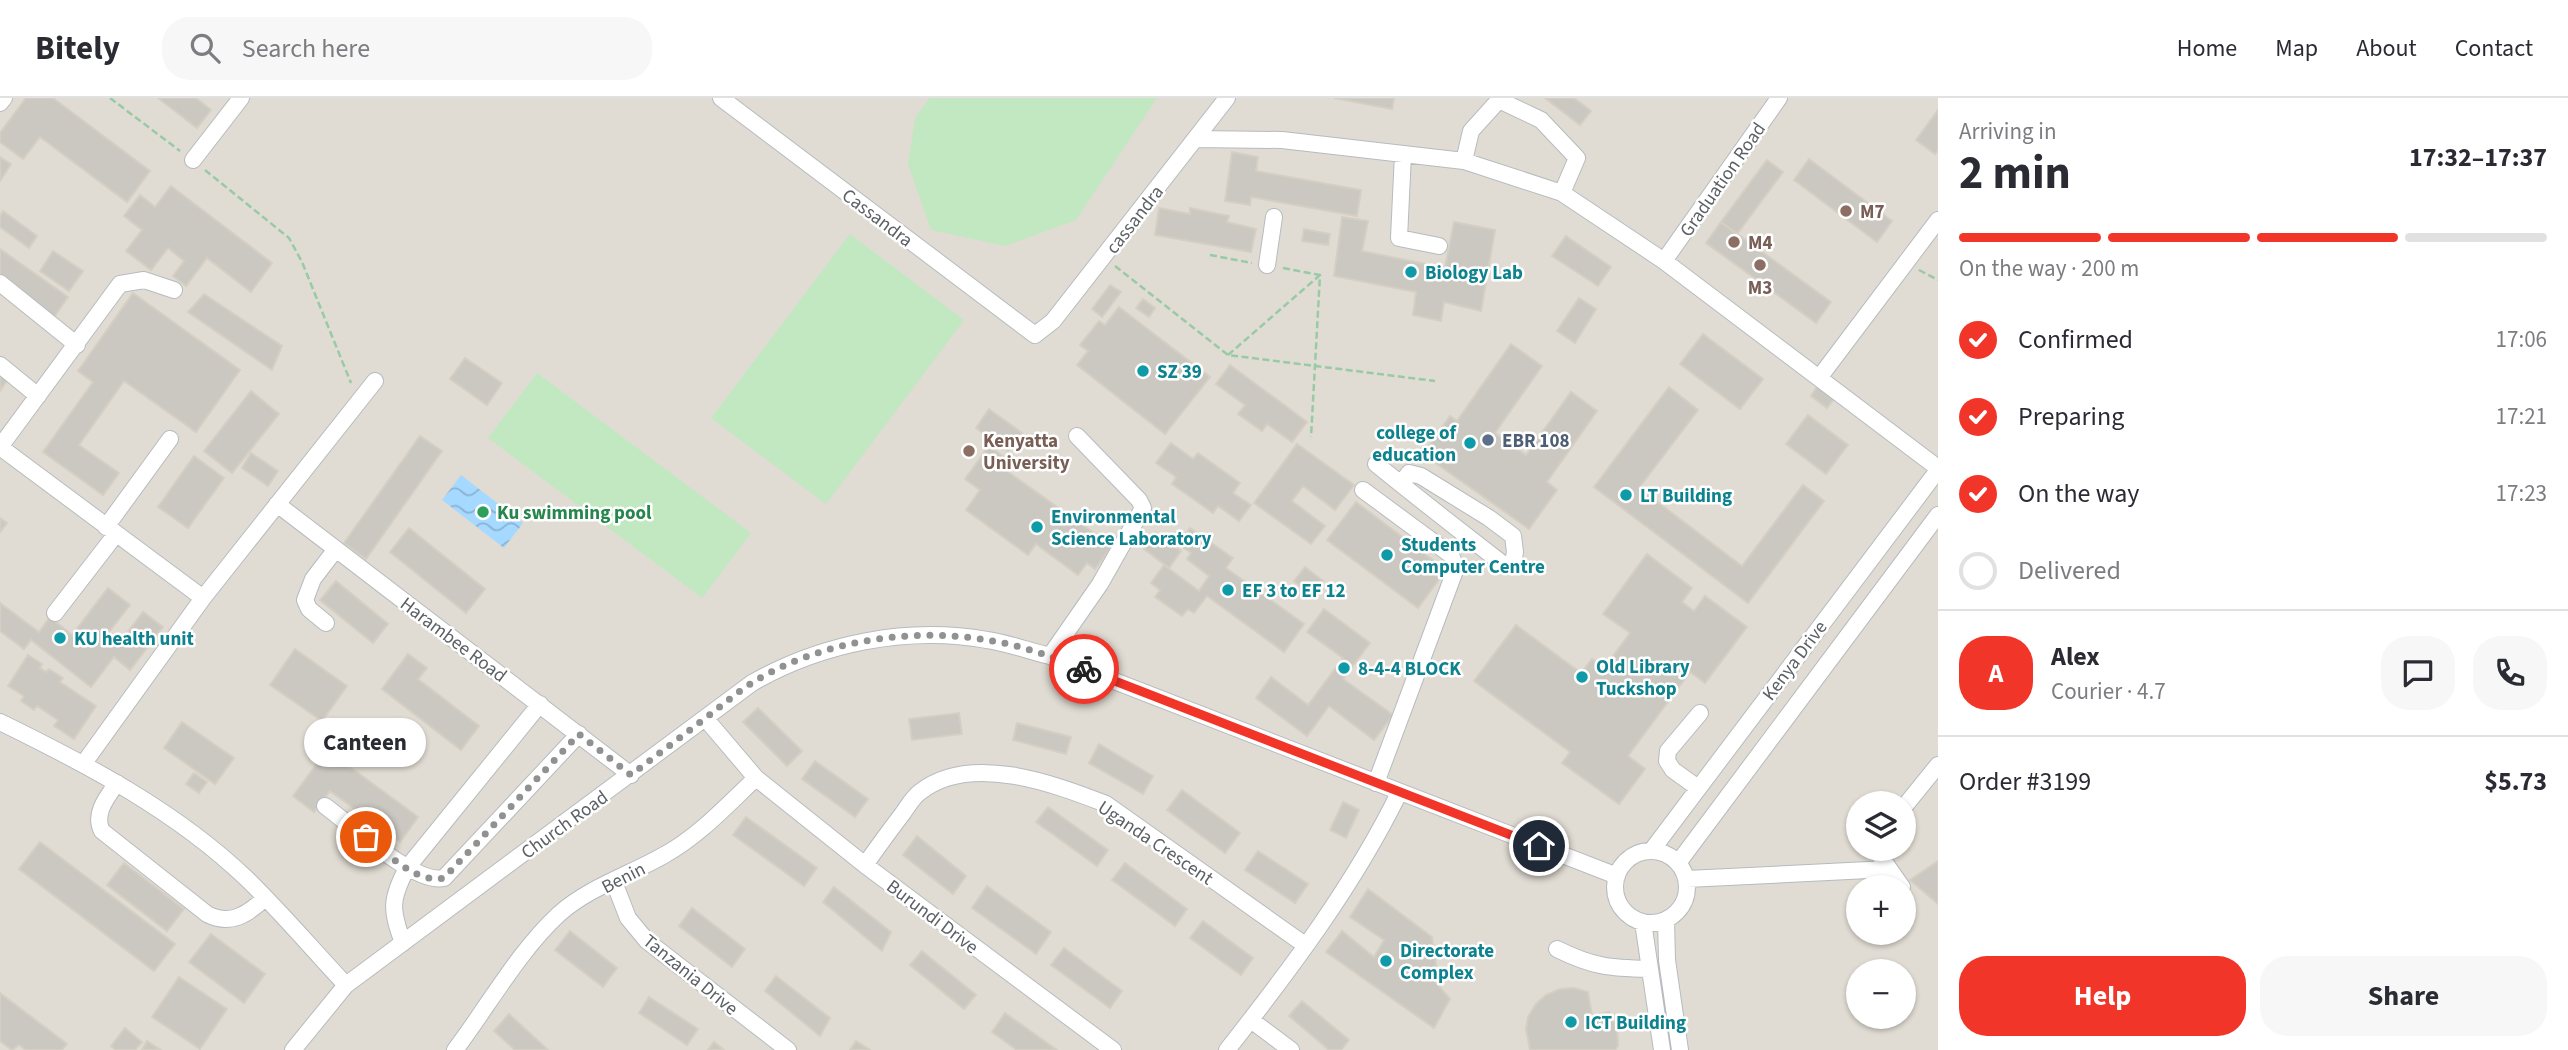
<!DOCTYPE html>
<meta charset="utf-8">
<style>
:root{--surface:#fff;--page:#f7f7f7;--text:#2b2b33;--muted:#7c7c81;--line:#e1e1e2;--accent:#f23529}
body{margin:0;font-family:"Source Sans 3",sans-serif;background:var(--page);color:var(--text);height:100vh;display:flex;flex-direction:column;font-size:26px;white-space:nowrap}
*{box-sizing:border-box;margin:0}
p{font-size:23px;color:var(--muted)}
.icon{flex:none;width:38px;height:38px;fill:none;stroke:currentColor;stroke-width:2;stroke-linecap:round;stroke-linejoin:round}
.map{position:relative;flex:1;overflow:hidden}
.side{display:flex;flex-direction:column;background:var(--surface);width:630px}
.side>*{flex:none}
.tools{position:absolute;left:1846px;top:693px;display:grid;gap:14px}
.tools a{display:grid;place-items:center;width:70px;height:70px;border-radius:50%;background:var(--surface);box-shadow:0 2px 5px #0004;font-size:35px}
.pin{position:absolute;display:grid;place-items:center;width:60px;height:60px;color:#fff;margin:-30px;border:4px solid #fff;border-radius:50%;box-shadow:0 2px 7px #0007}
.courier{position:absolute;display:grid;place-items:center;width:70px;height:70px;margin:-35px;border:5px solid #f23529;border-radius:50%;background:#fff;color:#222;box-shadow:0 2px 9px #0007}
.bubble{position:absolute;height:49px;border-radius:24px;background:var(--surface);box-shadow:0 2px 5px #0004;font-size:23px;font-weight:700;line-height:49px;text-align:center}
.overview em{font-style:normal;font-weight:700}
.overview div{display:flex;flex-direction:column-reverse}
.overview{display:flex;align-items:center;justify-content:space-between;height:119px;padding:0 21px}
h1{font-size:46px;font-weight:700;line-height:52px}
.bar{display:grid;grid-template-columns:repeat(4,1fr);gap:10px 7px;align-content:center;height:84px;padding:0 21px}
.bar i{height:9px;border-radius:5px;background:var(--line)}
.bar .selected{background:var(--accent)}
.bar p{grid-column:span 4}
.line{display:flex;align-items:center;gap:18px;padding:0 21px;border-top:2px solid var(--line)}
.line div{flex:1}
.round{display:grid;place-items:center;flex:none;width:74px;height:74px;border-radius:28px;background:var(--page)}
ol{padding:0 21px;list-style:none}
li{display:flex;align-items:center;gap:21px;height:77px}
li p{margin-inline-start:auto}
li .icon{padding:7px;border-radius:50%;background:var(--accent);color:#fff;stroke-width:4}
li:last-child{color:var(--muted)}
li i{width:38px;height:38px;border:4px solid var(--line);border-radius:50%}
.button{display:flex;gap:14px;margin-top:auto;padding:14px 21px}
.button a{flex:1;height:80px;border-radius:28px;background:var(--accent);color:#fff;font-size:28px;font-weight:700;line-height:80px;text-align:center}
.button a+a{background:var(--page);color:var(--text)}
header{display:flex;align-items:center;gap:42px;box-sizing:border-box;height:98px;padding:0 35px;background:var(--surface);border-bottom:2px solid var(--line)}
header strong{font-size:33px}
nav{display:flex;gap:38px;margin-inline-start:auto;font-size:24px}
.search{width:490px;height:63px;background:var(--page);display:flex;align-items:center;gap:18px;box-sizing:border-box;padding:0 24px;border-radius:28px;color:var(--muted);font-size:26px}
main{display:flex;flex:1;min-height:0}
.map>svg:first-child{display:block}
.education{fill:#e0dcd3;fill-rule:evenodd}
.green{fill:#c1e8c0}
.water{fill:url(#water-waves)}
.building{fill:#cbc8c2;stroke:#d5cfc3;stroke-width:2}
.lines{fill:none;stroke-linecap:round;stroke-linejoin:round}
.minor-casing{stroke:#b7bbbf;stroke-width:18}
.path{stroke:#98caa6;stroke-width:2.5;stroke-dasharray:7 3.5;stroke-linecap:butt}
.minor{stroke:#fff;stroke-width:16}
.done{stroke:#909292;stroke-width:7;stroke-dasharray:0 12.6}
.route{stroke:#f23529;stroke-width:9}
.education-dot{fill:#8d6e63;stroke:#fff;stroke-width:2.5}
.culture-dot{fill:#0f9aa8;stroke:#fff;stroke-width:2.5}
.service-dot{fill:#5c6f8a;stroke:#fff;stroke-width:2.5}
.leisure-dot{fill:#2e9e5b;stroke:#fff;stroke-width:2.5}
.labels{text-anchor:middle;stroke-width:5;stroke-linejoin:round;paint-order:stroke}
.street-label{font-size:19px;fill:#5c6166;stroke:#fff}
.education-label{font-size:19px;font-weight:bold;fill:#785e54;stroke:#fff;text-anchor:start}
.culture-label{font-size:19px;font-weight:bold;fill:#0d838f;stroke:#fff;text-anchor:start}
.service-label{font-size:19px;font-weight:bold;fill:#4e5e75;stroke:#fff;text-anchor:start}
.leisure-label{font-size:19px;font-weight:bold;fill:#27864d;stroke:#fff;text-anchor:start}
</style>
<header>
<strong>Bitely</strong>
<div class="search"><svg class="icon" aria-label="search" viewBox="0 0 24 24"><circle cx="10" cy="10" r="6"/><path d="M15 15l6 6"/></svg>Search here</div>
<nav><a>Home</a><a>Map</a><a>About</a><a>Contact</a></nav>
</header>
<main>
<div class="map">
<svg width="1938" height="952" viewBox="0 0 1938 952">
<defs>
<pattern id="water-waves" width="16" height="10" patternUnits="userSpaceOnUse" patternTransform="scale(1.75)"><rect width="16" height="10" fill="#a5d9ff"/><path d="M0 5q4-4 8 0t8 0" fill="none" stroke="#8ab3d2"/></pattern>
</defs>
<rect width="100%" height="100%" fill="#f0ede5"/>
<!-- education -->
<path class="education" d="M 0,0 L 1938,0 L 1938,952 L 0,952 ZM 1858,705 L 1904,705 L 1904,751 L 1858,751 ZM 1858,789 L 1904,789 L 1904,835 L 1858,835 ZM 1858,873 L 1904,873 L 1904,919 L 1858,919 Z"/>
<!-- green -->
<path class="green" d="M 930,0 L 1157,0 L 1076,122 L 1005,148 L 931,132 L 908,66 L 915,20 Z
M 850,136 L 964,222 L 826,406 L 711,320 Z
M 537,275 L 751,435 L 702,500 L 488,340 Z"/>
<!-- water -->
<path class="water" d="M 461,377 L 523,425 L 504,450 L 442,402 Z"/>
<!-- building -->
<path class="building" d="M 26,0 L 53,0 L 150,73 L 127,104 L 40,39 L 23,61 L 0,44 L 0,35 Z
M 158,0 L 196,0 L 211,12 L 197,30 Z
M 1334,0 L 1394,0 L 1392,11 Z
M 1545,0 L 1574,0 L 1591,13 L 1580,27 Z
M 1938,12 L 1938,52 L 1935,56 L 1916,42 Z
M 1232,54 L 1258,59 L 1256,73 L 1361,92 L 1357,118 L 1251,99 L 1250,107 L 1225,103 Z
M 0,59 L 11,66 L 0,83 Z
M 1809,61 L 1892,123 L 1877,144 L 1794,82 Z
M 1767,62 L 1783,74 L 1737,136 L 1721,124 Z
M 171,88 L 272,165 L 251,194 L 207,160 L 186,188 L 173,178 L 184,163 L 168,150 L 151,172 L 126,153 L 142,132 L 124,118 L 140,97 L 155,109 Z
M 1159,110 L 1190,116 L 1190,110 L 1229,118 L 1227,124 L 1256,131 L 1251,154 L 1155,137 Z
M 3,113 L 37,138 L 29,150 L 0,129 L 0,118 Z
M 1342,119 L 1368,123 L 1362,153 L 1445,170 L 1454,124 L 1495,132 L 1481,213 L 1444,204 L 1441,223 L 1413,217 L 1416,194 L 1334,178 Z
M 1721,124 L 1831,204 L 1816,225 L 1706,145 Z
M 1304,131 L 1330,136 L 1328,147 L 1302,143 Z
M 1566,138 L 1611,169 L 1598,188 L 1552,158 Z
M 0,151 L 68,199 L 54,219 L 0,181 Z
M 53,153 L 83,173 L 69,193 L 40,173 Z
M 1110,187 L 1121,194 L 1102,219 L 1092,211 Z
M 133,195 L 240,272 L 196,334 L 124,283 L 79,347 L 119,375 L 103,397 L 43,354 L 93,284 L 78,273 Z
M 204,196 L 282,248 L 272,272 L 188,214 Z
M 1579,200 L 1596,211 L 1575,245 L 1557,233 Z
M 1143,201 L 1155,210 L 1149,219 L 1136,210 Z
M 1119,209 L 1210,279 L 1165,336 L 1077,267 L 1088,253 L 1080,247 L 1099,223 L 1105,227 Z
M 1703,236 L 1763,281 L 1740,311 L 1680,266 Z
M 1511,246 L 1542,268 L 1495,335 L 1526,357 L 1571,294 L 1597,313 L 1547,384 L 1557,392 L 1529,431 L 1423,356 L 1450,318 L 1457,323 Z
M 465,260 L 502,285 L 487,307 L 450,281 Z
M 1230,267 L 1307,324 L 1292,344 L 1267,326 L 1262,333 L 1238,316 L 1245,307 L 1216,286 Z
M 0,271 L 10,278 L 0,293 Z
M 1819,286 L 1836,298 L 1827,310 L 1811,298 Z
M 1669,289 L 1698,312 L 1639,390 L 1742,468 L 1803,387 L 1824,403 L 1748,505 L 1594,389 Z
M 251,293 L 279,316 L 232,375 L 204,353 Z
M 989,311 L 1022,335 L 1008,353 L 976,330 Z
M 1808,317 L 1848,347 L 1826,376 L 1786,346 Z
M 420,338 L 442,353 L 366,461 L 344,445 Z
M 1171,345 L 1193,361 L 1198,355 L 1240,385 L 1233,395 L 1251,407 L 1239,423 L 1218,408 L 1213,415 L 1172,386 L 1176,379 L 1156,365 Z
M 1297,346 L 1354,387 L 1335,412 L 1303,388 L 1292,403 L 1325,428 L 1311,446 L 1254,405 Z
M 989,348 L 1012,365 L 1007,373 L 1112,448 L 1095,471 L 1087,465 L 1078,477 L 1036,446 L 1028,457 L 966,412 L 980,392 L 965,381 Z
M 251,355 L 278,373 L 268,388 L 242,370 Z
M 194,358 L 224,380 L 188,430 L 158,409 Z
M 1356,404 L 1446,472 L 1418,510 L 1327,442 Z
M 0,420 L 7,425 L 0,434 Z
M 409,430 L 485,491 L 466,515 L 390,454 Z
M 1190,430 L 1233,460 L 1226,470 L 1304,526 L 1284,554 L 1207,498 L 1194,515 L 1188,511 L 1182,518 L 1155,499 L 1160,492 L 1151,485 L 1164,467 L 1199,493 L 1209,478 L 1187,461 L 1191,455 L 1179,446 Z
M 1155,434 L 1181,453 L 1169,470 L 1144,451 Z
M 1647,456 L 1692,490 L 1682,504 L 1694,513 L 1705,498 L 1747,529 L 1705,585 L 1690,574 L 1628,658 L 1645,671 L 1619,706 L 1562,665 L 1570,654 L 1474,583 L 1516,527 L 1581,575 L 1592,561 L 1604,570 L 1630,535 L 1603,516 Z
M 1305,469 L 1323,483 L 1313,497 L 1294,483 Z
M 336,483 L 388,526 L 373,545 L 320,502 Z
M 108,490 L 130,507 L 106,538 L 118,547 L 143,514 L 163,529 L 130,572 L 114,559 L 91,589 L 31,542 L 24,551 L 0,533 L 0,505 L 39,534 L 50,519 L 72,537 Z
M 1324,511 L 1370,545 L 1343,581 L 1393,617 L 1374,642 L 1329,608 L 1307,638 L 1256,600 L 1271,579 L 1308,607 L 1343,560 L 1307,534 Z
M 295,551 L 347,588 L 322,623 L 270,587 Z
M 408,556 L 427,570 L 418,581 L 479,628 L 461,652 L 382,591 Z
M 28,557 L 42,566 L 40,570 L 46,574 L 49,571 L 63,580 L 60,584 L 96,608 L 74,641 L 54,628 L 58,622 L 37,608 L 34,612 L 21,603 L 24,598 L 8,588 Z
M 758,610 L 802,653 L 787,668 L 743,624 Z
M 959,615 L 962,636 L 912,642 L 909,621 Z
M 182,624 L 234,660 L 215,686 L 164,650 Z
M 1017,625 L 1071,639 L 1066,656 L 1013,642 Z
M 1099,646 L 1153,678 L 1143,696 L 1089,665 Z
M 327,652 L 418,719 L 400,744 L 330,693 L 314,714 L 293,698 Z
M 815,663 L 868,701 L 855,719 L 802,681 Z
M 194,675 L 207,684 L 199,695 L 186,686 Z
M 1182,692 L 1240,735 L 1225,755 L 1167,712 Z
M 1343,704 L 1359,712 L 1346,740 L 1330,732 Z
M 1048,709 L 1108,752 L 1097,768 L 1036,724 Z
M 746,719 L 817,770 L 804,788 L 733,737 Z
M 917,738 L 966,778 L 953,796 L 903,757 Z
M 40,744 L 175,846 L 154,873 L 19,771 Z
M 1258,753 L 1308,786 L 1295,805 L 1245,772 Z
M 1938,763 L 1938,806 L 1910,782 Z
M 124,765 L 184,811 L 167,833 L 107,787 Z
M 1125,765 L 1187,811 L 1175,828 L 1112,782 Z
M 987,788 L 1051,834 L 1036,856 L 972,810 Z
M 834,789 L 891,834 L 882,853 L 823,804 Z
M 1368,791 L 1432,839 L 1436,867 L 1431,879 L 1450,901 L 1434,930 L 1326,854 L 1342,833 L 1374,859 L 1384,842 L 1350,819 Z
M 692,810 L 745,851 L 732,869 L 679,828 Z
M 1203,823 L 1253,860 L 1241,877 L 1190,840 Z
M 570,833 L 617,870 L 603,889 L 555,852 Z
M 211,836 L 265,876 L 244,905 L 189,864 Z
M 1064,850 L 1122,893 L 1110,910 L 1051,867 Z
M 922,853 L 976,897 L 964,911 L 910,867 Z
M 776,878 L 830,920 L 820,938 L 765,893 Z
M 179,879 L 227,911 L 200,951 L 152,919 Z
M 1574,890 L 1588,894 L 1592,918 L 1609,914 L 1617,930 L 1618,948 L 1615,952 L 1530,952 L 1526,931 L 1528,919 L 1536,906 L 1546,897 L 1560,891 Z
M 0,895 L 67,946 L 62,952 L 26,952 L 19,947 L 12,952 L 0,943 Z
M 649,899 L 698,931 L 687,947 L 639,915 Z
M 1302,903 L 1349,942 L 1341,952 L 1329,952 L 1289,918 Z
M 1005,915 L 1057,952 L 1017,952 L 992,934 Z
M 509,916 L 548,952 L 515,952 L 494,933 Z
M 125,930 L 142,944 L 135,952 L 116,952 L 111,948 Z
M 147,943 L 161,952 L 142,952 Z
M 856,943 L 870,952 L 850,952 Z
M 714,944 L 724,952 L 708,952 Z"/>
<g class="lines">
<!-- minor casing -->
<g class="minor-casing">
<path id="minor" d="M 721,0 L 1035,237 L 1053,223 L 1227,0
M 0,5 L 4,0
M 1196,41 L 1282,42 L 1464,63 L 1562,95 L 1664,163 L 1938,370
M 1403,56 L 1399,140 L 1439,148
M 193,62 L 241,0
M 1464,63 L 1471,33 L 1499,2 L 1541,22 L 1577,60 L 1562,95
M 1664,163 L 1779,0
M 1267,167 L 1274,119
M 0,185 L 77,247
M 0,267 L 38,298
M 1819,280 L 1938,122
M 0,349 L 120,186 L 144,182 L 174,192
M 0,349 L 203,500
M 1376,366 C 1418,400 1460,433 1503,466 L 1513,465 L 1515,454 L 1513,438 L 1489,420 L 1421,378 L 1409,375 L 1401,386
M 1363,392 L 1451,457 L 1456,470 L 1376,685
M 277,406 L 631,677
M 106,429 L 170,341
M 55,515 L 116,436
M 326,525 L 309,511 L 305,502 L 313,481 L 336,451
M 1050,558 L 1100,486 L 1143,410 L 1139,402 L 1077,338
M 705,620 L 756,680 L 865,767 L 1113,952
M 0,624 C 88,667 176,713 247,781 C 282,815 313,852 346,887
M 84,665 L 203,500 L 375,283
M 117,685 C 107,699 93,716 102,733 L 207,816 C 230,828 247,817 265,800
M 1698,690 L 1673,672 L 1667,663 L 1668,653 L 1700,615
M 325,708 C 350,726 415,787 444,780 L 579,636
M 1904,709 L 1938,667
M 1880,751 L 1881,759 L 1902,789
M 1652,752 L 1938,372
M1615 789a36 36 0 1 1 72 0a36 36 0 1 1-72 0Z
M 1678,765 L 1938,417
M 865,767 C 877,750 890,732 903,715 C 908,708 913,699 920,694 C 970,654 1054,686 1106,706 L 1305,847
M 1687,781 L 1889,771
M 614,784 L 628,820 L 647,843 L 788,952
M 1666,822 L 1667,862 L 1680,952
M 1643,824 L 1662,952
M 403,845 C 391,812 390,802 407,770 L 540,606
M 1557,851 C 1593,869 1610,870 1649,871
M 1251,922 L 1291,952
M 293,952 L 346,887 L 752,585 C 822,545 907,528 987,542 C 1008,545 1029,553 1050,558 L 1617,778
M 455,952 C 489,907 518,854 559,816 C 589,789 632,776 666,756 C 700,737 728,706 756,680
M 1227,952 C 1290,872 1354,787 1399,695"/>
</g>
<!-- path -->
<path class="path" d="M 110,0 L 180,53
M 205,72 L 289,140 L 302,164 L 351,285
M 1210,157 L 1252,165
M 1115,168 L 1228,257 L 1435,283
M 1283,170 L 1320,177 L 1311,339
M 1919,172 L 1938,182
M 1228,257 L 1320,177"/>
<!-- minor -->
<use href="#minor" class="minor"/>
</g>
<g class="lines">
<!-- done -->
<path class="done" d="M 366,739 C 387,755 416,786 444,780 L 579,636 L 631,677 C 658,656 685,636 712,615 C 726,604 740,592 755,583 C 822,543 910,529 987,542 C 1020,547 1053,559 1084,571"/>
<!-- route -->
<path class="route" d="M 1084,571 L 1539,748"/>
</g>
<!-- markers -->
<g class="education-dot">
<circle cx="1846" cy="113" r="7"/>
<circle cx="1734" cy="144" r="7"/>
<circle cx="1760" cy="167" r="7"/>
<circle cx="969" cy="353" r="7"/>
</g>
<g class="culture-dot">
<circle cx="1411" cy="174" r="7"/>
<circle cx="1143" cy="273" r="7"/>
<circle cx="1470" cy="345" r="7"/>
<circle cx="1626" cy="397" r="7"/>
<circle cx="1037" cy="429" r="7"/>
<circle cx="1387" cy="457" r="7"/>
<circle cx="1228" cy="492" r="7"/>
<circle cx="60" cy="540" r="7"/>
<circle cx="1344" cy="570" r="7"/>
<circle cx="1582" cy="579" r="7"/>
<circle cx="1386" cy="863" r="7"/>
<circle cx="1571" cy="924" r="7"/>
</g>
<circle class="service-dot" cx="1488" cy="342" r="7"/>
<circle class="leisure-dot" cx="483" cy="414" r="7"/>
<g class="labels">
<!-- street labels -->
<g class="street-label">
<text transform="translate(1722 81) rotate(-55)" y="7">Graduation Road</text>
<text transform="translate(878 119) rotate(37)" y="7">Cassandra</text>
<text transform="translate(1134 121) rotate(-52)" y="7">cassandra</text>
<text transform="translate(454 541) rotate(37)" y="7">Harambee Road</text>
<text transform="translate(1794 562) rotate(-53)" y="7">Kenya Drive</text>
<text transform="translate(564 726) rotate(-36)" y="7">Church Road</text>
<text transform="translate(1156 744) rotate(34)" y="7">Uganda Crescent</text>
<text transform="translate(623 779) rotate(-27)" y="7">Benin</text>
<text transform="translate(933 818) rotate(37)" y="7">Burundi Drive</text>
<text transform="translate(691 876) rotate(39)" y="7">Tanzania Drive</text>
</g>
<!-- education labels -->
<g class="education-label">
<text x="1860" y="120">M7</text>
<text x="1748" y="151">M4</text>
<text x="1760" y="196" text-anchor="middle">M3</text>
<text x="983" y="349">Kenyatta<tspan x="983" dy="22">University</tspan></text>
</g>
<!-- culture labels -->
<g class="culture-label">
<text x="1425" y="181">Biology Lab</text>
<text x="1157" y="280">SZ 39</text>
<text x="1456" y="341" text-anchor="end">college of<tspan x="1456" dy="22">education</tspan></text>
<text x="1640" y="404">LT Building</text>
<text x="1051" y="425">Environmental<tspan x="1051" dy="22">Science Laboratory</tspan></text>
<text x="1401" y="453">Students<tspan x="1401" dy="22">Computer Centre</tspan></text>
<text x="1242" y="499">EF 3 to EF 12</text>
<text x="74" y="547">KU health unit</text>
<text x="1596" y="575">Old Library<tspan x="1596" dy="22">Tuckshop</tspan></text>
<text x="1358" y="577">8-4-4 BLOCK</text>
<text x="1400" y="859">Directorate<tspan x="1400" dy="22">Complex</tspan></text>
<text x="1585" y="931">ICT Building</text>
</g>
<!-- service labels -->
<g class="service-label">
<text x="1502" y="349">EBR 108</text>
</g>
<!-- leisure labels -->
<g class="leisure-label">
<text x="497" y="421">Ku swimming pool</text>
</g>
</g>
</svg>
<div class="tools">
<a><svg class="icon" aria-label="layers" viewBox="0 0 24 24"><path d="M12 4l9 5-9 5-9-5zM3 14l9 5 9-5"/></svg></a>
<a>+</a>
<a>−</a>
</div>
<div class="pin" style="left:366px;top:739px;background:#ea580c"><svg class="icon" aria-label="bag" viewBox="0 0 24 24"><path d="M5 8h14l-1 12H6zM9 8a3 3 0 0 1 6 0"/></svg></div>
<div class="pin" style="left:1539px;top:748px;background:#1f2937"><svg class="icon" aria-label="home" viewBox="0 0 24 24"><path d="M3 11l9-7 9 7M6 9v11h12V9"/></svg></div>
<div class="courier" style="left:1084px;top:571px"><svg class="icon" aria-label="bike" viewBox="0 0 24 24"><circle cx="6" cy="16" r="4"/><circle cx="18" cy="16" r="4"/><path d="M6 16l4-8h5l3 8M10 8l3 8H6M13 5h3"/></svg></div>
<div class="bubble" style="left:304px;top:620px;width:122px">Canteen</div>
</div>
<section class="side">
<div class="overview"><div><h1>2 min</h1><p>Arriving in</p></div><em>17:32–17:37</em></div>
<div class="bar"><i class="selected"></i><i class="selected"></i><i class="selected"></i><i></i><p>On the way · 200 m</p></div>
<ol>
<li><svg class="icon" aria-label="check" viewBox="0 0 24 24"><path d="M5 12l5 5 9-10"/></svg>Confirmed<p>17:06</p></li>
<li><svg class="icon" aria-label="check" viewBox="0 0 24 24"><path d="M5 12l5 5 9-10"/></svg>Preparing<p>17:21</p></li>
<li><svg class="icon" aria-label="check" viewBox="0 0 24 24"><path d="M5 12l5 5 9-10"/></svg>On the way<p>17:23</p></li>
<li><i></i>Delivered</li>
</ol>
<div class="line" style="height:126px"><b class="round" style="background:var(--accent);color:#fff">A</b><div><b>Alex</b><p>Courier · 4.7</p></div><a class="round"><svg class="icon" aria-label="chat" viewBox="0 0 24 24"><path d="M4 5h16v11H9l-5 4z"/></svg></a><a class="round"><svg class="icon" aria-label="phone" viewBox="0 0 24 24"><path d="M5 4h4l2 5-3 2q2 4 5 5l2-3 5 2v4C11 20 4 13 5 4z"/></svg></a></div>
<div class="line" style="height:91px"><div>Order #3199</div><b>$5.73</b></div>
<div class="button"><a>Help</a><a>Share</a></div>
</section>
</main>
